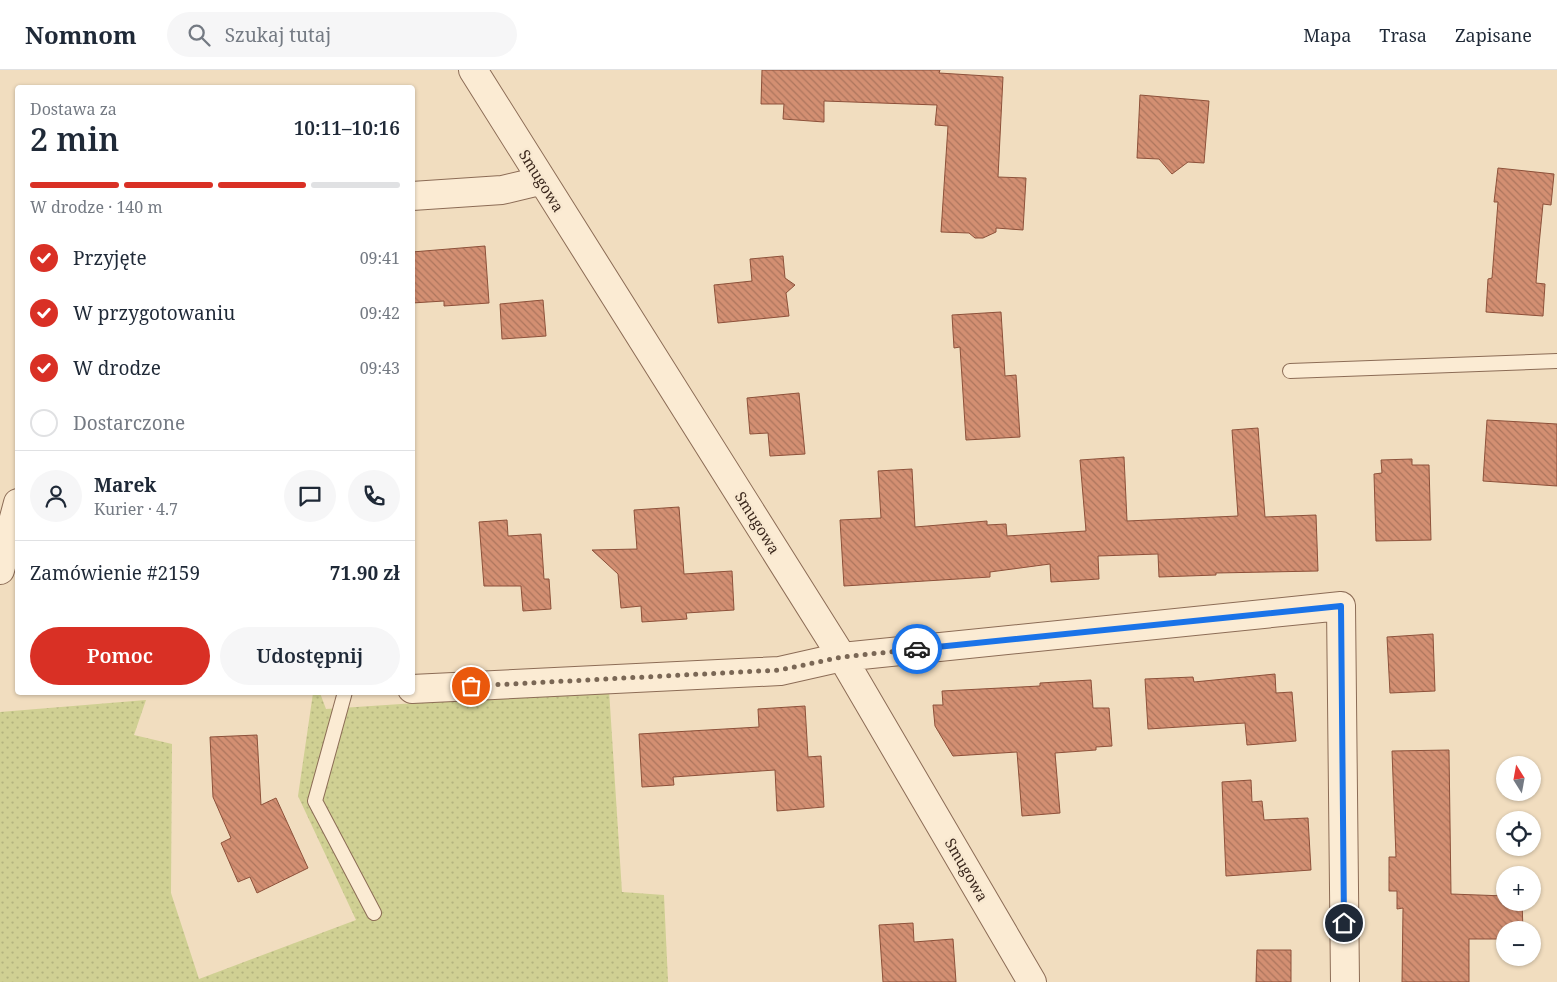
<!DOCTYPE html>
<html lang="pl">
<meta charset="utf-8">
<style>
:root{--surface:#fff;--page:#f6f6f7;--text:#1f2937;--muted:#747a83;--line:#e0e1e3;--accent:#d93025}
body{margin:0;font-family:"Noto Serif",serif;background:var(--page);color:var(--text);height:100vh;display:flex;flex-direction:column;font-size:19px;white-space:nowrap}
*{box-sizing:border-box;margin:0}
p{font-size:16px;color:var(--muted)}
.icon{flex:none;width:28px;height:28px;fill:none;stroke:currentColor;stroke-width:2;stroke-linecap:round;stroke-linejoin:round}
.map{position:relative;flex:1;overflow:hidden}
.sheet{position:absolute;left:15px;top:15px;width:400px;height:610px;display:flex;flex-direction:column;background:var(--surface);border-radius:5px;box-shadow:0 1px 4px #0004}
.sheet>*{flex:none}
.needle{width:32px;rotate:349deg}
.buttons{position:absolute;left:1496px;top:686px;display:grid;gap:10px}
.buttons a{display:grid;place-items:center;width:45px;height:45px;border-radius:50%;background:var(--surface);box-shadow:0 1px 4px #0004;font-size:25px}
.pin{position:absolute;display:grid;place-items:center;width:42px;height:42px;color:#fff;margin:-21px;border:2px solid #fff;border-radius:50%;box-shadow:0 1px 5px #0007}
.courier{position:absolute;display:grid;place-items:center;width:50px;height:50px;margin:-25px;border:4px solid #1a73e8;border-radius:50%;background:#fff;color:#222;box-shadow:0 1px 6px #0007}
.overview em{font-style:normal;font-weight:600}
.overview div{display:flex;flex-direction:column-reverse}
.overview{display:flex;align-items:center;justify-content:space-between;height:85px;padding:0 15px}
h1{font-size:32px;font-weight:600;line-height:38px}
.bar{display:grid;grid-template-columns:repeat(4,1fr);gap:8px 5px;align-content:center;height:60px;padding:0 15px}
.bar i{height:6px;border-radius:4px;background:var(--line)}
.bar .current{background:var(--accent)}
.bar p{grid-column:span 4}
.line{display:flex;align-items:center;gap:12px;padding:0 15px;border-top:1px solid var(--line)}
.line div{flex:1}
.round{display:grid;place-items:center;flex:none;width:52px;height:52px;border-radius:26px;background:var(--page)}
ol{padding:0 15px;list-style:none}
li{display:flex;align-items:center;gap:15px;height:55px}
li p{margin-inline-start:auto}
li .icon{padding:5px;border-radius:50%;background:var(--accent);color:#fff;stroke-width:4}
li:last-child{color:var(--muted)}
li i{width:28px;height:28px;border:2px solid var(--line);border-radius:50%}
.cta{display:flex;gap:10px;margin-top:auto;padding:10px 15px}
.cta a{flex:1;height:58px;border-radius:30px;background:var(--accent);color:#fff;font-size:20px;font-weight:600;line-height:58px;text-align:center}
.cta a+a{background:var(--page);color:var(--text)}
header{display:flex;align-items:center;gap:30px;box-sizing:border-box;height:70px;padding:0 25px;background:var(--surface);border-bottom:1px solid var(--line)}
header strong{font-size:24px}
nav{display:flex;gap:28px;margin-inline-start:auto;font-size:18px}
.search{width:350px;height:45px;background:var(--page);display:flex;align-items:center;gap:12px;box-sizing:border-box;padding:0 18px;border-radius:28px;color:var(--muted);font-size:19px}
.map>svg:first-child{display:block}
.grass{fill:url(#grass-dots)}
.building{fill:url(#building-back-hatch);stroke:#8d513a}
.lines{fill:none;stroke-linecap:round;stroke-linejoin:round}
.lane-casing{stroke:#8c6c56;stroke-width:16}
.street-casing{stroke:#8c6c56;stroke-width:30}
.lane{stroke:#fbebd3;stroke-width:14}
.street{stroke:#fbebd3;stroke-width:28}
.done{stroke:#7a6755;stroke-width:5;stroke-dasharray:0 9}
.route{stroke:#1a73e8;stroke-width:6}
.labels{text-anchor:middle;stroke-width:5;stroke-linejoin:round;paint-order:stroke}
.street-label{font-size:15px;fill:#3a271c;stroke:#f8e8d0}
</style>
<header>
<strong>Nomnom</strong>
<div class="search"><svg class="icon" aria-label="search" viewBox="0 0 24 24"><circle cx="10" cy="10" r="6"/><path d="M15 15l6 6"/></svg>Szukaj tutaj</div>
<nav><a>Mapa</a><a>Trasa</a><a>Zapisane</a></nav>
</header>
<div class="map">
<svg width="1557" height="912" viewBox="0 0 1557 912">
<defs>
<pattern id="grass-dots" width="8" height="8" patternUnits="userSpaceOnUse" patternTransform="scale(1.25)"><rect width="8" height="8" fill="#d0d093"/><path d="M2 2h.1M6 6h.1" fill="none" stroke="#b3b37e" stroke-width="1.8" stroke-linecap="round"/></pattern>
<pattern id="building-back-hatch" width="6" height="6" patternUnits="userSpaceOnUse" patternTransform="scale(1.25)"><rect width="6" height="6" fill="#d38f72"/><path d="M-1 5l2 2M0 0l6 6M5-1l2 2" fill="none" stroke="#ac755d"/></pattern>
</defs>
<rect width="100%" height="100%" fill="#f1ddbf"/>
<!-- grass -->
<path class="grass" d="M 609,620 L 622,822 L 664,825 L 668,912 L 0,912 L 0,642 L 146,630 L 134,665 L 172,674 L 171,823 L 199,909 L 356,850 L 298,726 L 313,623 L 320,623 L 326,639 Z"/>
<!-- building -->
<path class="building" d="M 762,0 L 940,0 L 939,3 L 1003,7 L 998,107 L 1026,108 L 1023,160 L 996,158 L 996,162 L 983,168 L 975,168 L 969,163 L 941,162 L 948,56 L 935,55 L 937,35 L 824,31 L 824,52 L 783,49 L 784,34 L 761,34 Z
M 1140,25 L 1209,31 L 1204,93 L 1188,92 L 1172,104 L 1159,89 L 1137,88 Z
M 1498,98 L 1554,104 L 1551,135 L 1543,134 L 1539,175 L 1536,213 L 1545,214 L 1543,246 L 1486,242 L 1488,209 L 1492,208 L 1498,132 L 1494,132 Z
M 485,176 L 489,233 L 444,236 L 444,231 L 412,233 L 412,182 Z
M 783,186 L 785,208 L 795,215 L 786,223 L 789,246 L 718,253 L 714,215 L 752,211 L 750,189 Z
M 543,230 L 546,266 L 502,269 L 500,234 Z
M 1001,242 L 1005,306 L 1016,305 L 1020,367 L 966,370 L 960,277 L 954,278 L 952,245 Z
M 799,323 L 805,384 L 770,386 L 768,363 L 750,364 L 747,328 Z
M 1487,350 L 1557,354 L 1557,416 L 1483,411 Z
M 1258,358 L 1265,447 L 1316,445 L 1318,501 L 1216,503 L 1216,505 L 1159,507 L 1158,484 L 1098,486 L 1099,509 L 1051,512 L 1050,494 L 990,502 L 990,507 L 844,516 L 840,450 L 881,448 L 878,401 L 912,399 L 915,457 L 987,451 L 987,455 L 1006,454 L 1007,466 L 1086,461 L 1080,390 L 1124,387 L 1127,451 L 1238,446 L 1232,360 Z
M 1412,389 L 1412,395 L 1429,395 L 1431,470 L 1376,471 L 1374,404 L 1382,403 L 1381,390 Z
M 679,437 L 684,504 L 732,501 L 734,540 L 686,543 L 687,549 L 642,552 L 641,536 L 621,538 L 618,504 L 592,480 L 637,479 L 634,440 Z
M 507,450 L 508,466 L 541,464 L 544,509 L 549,509 L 551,539 L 523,541 L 521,516 L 484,516 L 479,452 Z
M 1433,564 L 1435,621 L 1390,623 L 1387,567 Z
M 1275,604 L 1276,623 L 1292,622 L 1296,671 L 1247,675 L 1245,653 L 1148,659 L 1145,609 L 1193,607 L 1194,612 Z
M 1091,610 L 1093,638 L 1109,638 L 1112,676 L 1096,677 L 1096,680 L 1055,683 L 1060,743 L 1022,746 L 1017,682 L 953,686 L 935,656 L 933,635 L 943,635 L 942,621 L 1040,616 L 1040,613 Z
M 805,636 L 808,687 L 821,686 L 824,737 L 777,741 L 775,700 L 673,707 L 674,715 L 642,717 L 639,664 L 759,657 L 758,639 Z
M 257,665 L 261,735 L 276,728 L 308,798 L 257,823 L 250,807 L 238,812 L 221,773 L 231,768 L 213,727 L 210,667 Z
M 1449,680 L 1451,824 L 1505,826 L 1505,832 L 1522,832 L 1523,860 L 1505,860 L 1505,869 L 1469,869 L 1469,912 L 1402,912 L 1403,838 L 1397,839 L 1397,821 L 1389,821 L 1389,787 L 1396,787 L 1392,681 Z
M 1251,710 L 1252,732 L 1262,731 L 1264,750 L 1308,748 L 1311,800 L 1226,806 L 1222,712 Z
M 913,853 L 914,872 L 953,869 L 956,912 L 883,912 L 879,855 Z
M 1257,880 L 1291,880 L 1291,912 L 1256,912 Z"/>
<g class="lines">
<!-- lane casing -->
<g class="lane-casing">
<path id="lane" d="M 1290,301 L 1557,291
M 345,622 L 315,731 L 374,843"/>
</g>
<!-- street casing -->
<g class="street-casing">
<path id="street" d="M 473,0 L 842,587 L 1032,912
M 412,126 L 502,120 L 540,111
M 0,500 L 18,433
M 412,619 L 780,601 L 842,587 L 1341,536 L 1345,912"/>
</g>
<!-- lane -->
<use href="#lane" class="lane"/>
<!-- street -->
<use href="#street" class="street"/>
</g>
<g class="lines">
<!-- done -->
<path class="done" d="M 471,616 L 780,600 L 842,587 L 917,579"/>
<!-- route -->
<path class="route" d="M 917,579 L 1341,536 L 1344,853"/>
</g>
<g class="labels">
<!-- street labels -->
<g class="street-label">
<text transform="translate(541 111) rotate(58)" y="5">Smugowa</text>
<text transform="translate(757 453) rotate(58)" y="5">Smugowa</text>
<text transform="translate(966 800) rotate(60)" y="5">Smugowa</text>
</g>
</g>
</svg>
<div class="buttons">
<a><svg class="needle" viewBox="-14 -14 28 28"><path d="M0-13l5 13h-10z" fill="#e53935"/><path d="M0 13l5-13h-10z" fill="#747a83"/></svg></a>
<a><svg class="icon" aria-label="locate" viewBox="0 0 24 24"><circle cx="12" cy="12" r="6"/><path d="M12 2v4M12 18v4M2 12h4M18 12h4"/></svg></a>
<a>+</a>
<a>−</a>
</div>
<div class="pin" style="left:471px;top:616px;background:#ea580c"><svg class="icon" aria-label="bag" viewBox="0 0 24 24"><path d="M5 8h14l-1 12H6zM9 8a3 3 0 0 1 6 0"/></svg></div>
<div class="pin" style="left:1344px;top:853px;background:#1f2937"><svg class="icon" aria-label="home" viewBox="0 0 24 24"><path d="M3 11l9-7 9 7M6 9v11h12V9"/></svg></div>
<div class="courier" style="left:917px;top:579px"><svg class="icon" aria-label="car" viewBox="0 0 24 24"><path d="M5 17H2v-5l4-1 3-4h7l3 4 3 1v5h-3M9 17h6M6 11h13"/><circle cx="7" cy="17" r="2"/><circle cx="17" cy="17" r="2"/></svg></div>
<section class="sheet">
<div class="overview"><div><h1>2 min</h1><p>Dostawa za</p></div><em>10:11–10:16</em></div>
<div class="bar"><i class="current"></i><i class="current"></i><i class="current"></i><i></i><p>W drodze · 140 m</p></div>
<ol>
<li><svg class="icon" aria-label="check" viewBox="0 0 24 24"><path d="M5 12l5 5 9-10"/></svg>Przyjęte<p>09:41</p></li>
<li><svg class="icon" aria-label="check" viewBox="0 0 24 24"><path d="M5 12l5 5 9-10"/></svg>W przygotowaniu<p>09:42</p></li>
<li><svg class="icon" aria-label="check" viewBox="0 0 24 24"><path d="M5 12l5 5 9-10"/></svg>W drodze<p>09:43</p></li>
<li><i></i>Dostarczone</li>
</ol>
<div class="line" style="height:90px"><a class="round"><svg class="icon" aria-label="person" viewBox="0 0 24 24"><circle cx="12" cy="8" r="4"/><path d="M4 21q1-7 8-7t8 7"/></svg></a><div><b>Marek</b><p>Kurier · 4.7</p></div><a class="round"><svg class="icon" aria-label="chat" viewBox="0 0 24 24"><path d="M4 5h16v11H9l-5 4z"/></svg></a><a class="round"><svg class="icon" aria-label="phone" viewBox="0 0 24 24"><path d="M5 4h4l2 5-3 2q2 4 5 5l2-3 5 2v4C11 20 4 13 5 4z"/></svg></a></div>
<div class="line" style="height:65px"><div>Zamówienie #2159</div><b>71.90 zł</b></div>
<div class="cta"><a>Pomoc</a><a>Udostępnij</a></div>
</section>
</div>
